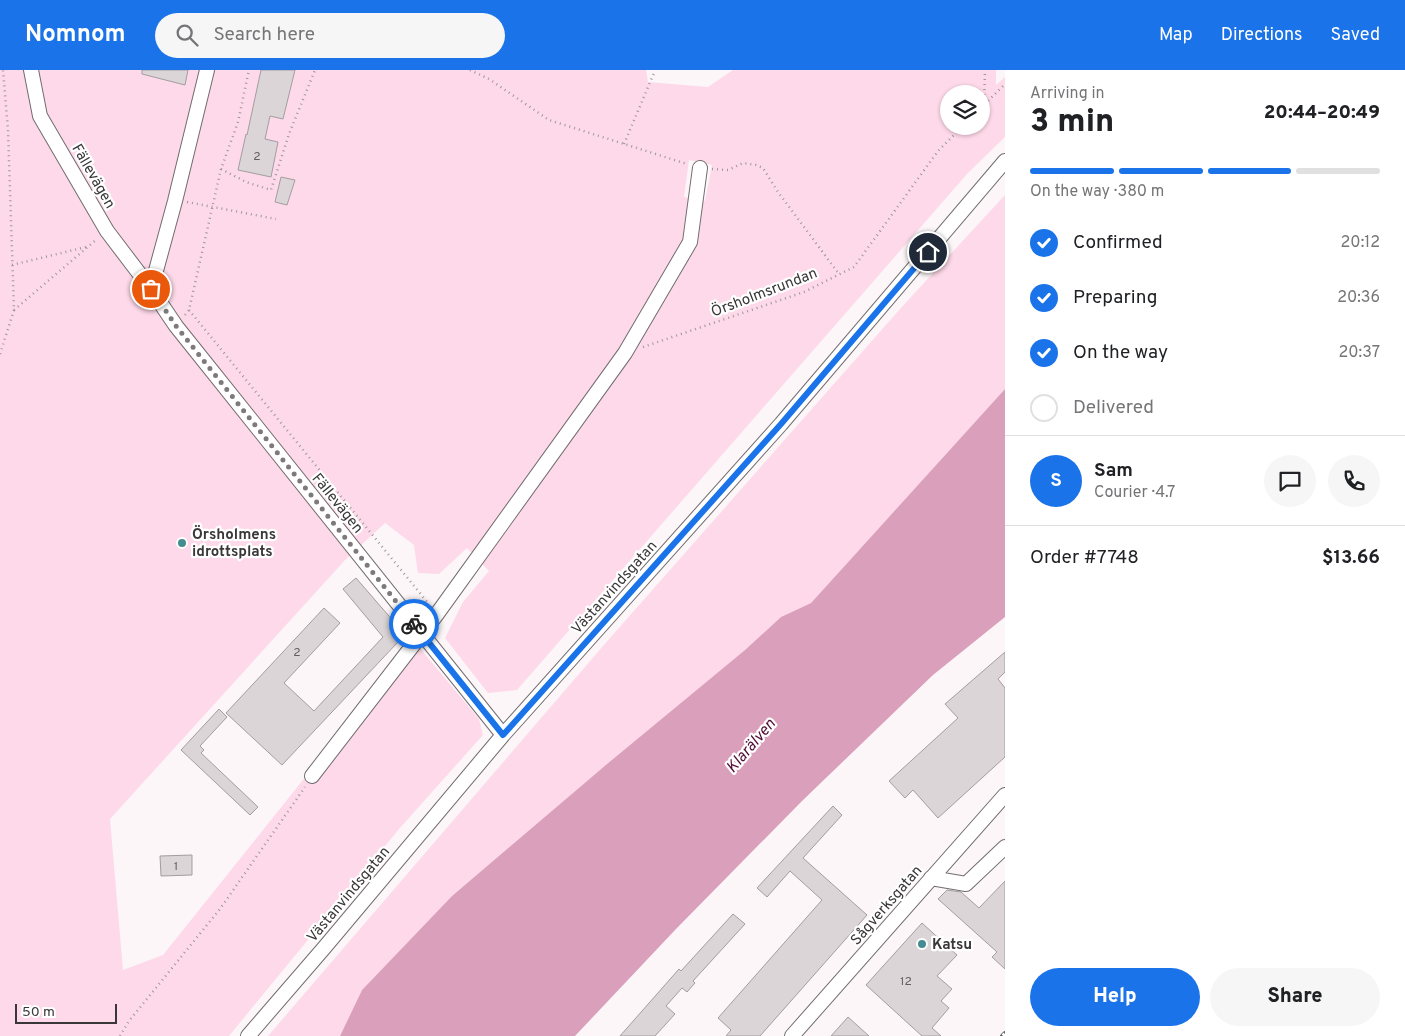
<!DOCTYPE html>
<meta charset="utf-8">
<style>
:root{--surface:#fff;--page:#f6f6f6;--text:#202124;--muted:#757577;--line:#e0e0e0;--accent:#1a73e8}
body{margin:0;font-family:Overpass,sans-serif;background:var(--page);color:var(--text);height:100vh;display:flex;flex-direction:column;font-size:19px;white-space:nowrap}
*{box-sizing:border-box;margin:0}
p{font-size:16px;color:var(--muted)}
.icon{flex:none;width:28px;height:28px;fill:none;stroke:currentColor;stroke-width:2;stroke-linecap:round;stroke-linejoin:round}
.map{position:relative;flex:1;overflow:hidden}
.panel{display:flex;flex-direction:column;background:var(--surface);width:400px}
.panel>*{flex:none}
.fabs{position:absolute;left:940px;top:15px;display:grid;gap:10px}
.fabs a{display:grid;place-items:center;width:50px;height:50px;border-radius:50%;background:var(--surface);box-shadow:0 1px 4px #0004;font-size:25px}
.scale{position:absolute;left:15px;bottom:12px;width:102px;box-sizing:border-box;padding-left:5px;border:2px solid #393738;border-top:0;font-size:14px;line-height:18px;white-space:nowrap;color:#393738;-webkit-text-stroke:4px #fff;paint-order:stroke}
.pin{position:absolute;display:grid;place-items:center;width:42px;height:42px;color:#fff;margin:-21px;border:2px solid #fff;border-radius:50%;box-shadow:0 1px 5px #0007}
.courier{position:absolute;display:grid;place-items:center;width:50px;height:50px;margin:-25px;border:4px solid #1a73e8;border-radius:50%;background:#fff;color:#222;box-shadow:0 1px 6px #0007}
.head em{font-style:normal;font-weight:800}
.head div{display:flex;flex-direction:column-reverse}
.head{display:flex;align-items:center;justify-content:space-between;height:85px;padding:0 25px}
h1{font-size:32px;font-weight:800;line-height:38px}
.bar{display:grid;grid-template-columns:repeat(4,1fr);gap:8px 5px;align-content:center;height:60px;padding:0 25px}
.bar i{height:6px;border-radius:4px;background:var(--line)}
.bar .on{background:var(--accent)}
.bar p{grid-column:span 4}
.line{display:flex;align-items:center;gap:12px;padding:0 25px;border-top:1px solid var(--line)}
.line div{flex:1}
.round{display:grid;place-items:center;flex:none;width:52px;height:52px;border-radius:26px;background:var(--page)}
ol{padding:0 25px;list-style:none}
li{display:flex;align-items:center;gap:15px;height:55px}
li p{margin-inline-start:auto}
li .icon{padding:5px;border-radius:50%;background:var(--accent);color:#fff;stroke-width:4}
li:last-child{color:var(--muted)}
li i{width:28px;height:28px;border:2px solid var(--line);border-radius:50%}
.action{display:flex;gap:10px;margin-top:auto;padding:10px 25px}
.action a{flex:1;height:58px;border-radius:30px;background:var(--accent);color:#fff;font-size:20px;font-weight:800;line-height:58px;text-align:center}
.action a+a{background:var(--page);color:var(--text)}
header{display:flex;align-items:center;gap:30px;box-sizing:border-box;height:70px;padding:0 25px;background:var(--accent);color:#fff}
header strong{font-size:24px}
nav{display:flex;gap:28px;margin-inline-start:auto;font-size:18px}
.search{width:350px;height:45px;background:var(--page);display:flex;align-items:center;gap:12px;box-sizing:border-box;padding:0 18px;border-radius:28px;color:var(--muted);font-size:19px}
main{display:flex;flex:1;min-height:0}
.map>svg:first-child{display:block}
.green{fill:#fed9e9;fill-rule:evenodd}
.water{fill:#daa0bb}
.building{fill:#dbd5d7;stroke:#a39da0}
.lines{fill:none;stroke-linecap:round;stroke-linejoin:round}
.minor-casing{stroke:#716c6e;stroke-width:16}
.path{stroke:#9c989a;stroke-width:2.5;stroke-dasharray:1 4;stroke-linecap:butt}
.minor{stroke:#fff;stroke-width:14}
.rail-casing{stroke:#5f5c5d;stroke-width:5.5}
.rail{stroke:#fff;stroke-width:4;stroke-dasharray:11;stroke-linecap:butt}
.done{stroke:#7d7a7b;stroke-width:5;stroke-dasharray:0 9}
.route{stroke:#1a73e8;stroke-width:6}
.poi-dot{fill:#448c8f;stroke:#fff;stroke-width:2}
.labels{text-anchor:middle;stroke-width:4.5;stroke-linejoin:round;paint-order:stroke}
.number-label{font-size:12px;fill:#625e60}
.street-label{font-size:15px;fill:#393738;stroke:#fff}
.poi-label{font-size:15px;font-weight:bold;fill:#393738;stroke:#fff;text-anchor:start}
.water-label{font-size:16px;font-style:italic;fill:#510c35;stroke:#fff}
</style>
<header>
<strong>Nomnom</strong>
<div class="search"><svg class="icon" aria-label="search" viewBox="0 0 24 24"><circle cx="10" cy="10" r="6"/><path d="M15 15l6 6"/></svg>Search here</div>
<nav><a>Map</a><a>Directions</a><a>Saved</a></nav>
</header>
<main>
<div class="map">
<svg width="1005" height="966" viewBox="0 0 1005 966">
<rect width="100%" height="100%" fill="#fcf6f8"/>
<!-- green -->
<path class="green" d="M 0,0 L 646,0 L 648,12 L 708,17 L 733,0 L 996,0 L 996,15 L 1005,7 L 1005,67 L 967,104 L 517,620 L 488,623 L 445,568 L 463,532 L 489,501 L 467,478 L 439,504 L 418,503 L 414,475 L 385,453 L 346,489 L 110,749 L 123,900 L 163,885 L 414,571 L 479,649 L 483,665 L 399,759 L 229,966 L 0,966 ZM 949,24 L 981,24 L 981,56 L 949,56 ZM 689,90 L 712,95 L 705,131 L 684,127 Z
M 1005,125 L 1005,319 L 811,533 L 781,547 L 745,580 L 607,694 L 452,826 L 362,920 L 340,966 L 268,966 L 603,576 L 900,239 Z"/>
<!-- water -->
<path class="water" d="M 1005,319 L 1005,547 L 933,605 L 802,731 L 676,859 L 575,966 L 340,966 L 362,920 L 452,826 L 607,694 L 745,580 L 781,547 L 811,533 Z"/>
<!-- building -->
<path class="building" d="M 142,0 L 188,0 L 185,15 L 142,4 Z
M 261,0 L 295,0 L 283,49 L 270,46 L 265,69 L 278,72 L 271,107 L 238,100 L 246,64 L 247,65 Z
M 281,107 L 295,110 L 287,135 L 275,132 Z
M 356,508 L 395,553 L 398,572 L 282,695 L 226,643 L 324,538 L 340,553 L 284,613 L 314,641 L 383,567 L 343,519 Z
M 1005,582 L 1005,602 L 998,609 L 1005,618 L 1005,687 L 938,748 L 913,720 L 905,728 L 889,711 L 958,648 L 945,634 Z
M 219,639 L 227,647 L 200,676 L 204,680 L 201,683 L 258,737 L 250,745 L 181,680 Z
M 833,736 L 842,745 L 803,788 L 867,845 L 760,966 L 726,966 L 731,960 L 718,948 L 822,830 L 790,801 L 767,827 L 757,818 Z
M 192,785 L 192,805 L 161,806 L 160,786 Z
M 1005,811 L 1005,899 L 992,887 L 997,882 L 938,829 L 947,820 L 961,822 L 979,838 Z
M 733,844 L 745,854 L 693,911 L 695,913 L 687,922 L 682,918 L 666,936 L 675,944 L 655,966 L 620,966 L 679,899 L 681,901 Z
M 922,853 L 957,885 L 937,906 L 952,919 L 941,931 L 949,938 L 932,958 L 941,966 L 922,966 L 866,915 Z
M 848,947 L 869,966 L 831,966 Z"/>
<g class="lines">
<!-- minor casing -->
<g class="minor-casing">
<path id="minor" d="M 31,0 L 40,46 L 107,161 L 151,219 L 176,256 L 503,665
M 151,219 L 175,131 L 207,0
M 312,706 L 437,544 L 625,283 L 690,172 L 700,98
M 931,808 L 966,814 L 1005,777
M 248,966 L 324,878 L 503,665 L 781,354 L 1005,91
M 792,966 L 1005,725"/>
</g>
<!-- path -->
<path class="path" d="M 470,0 L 489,9 L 549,50 L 687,94
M 984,35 L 985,0
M 981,38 L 1005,14
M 624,74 L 654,3
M 221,99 L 246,112 L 271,120 L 289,64 L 315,0
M 712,99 L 728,100 L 743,93 L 756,95 L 763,98 L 778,122 L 839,204
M 187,132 L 276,149
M 12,195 L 86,177
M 14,240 L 97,169
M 189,240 L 428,533
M 185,245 L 189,240 L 221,99 L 238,52 L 249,0
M 643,277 L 804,222 L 854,197 L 938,81 L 963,56
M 0,284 L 14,240 L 8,60 L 3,0
M 120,966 L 129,951 L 220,839 L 305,717"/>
<!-- minor -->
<use href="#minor" class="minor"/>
<!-- rail casing -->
<g class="rail-casing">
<path id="rail" d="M 1003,966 L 1005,964"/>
</g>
<!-- rail -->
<use href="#rail" class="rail"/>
</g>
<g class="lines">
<!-- done -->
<path class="done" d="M 151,219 L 176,256 L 414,554"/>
<!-- route -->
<path class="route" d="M 414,554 L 503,665 L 781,354 L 928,182"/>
</g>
<!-- markers -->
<g class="poi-dot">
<circle cx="182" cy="473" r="5"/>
<circle cx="922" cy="874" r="5"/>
</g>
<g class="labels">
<!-- number labels -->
<g class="number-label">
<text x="257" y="90">2</text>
<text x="297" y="586">2</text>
<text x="176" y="800">1</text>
<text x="906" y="915">12</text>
</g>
<!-- street labels -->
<g class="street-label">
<text transform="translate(94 106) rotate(60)" y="5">Fällevägen</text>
<text transform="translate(764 222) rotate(-21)" y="5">Örsholmsrundan</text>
<text transform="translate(338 433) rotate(51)" y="5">Fällevägen</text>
<text transform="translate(614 517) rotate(-48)" y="5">Västanvindsgatan</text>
<text transform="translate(348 824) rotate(-50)" y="5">Västanvindsgatan</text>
<text transform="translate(886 835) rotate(-49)" y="5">Sågverksgatan</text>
</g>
<!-- poi labels -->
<g class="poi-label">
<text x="192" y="469">Örsholmens<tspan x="192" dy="17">idrottsplats</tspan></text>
<text x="932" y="879">Katsu</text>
</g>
<!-- water labels -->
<g class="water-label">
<text transform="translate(750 675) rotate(-49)" y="6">Klarälven</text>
</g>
</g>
</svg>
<div class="fabs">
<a><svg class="icon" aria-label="layers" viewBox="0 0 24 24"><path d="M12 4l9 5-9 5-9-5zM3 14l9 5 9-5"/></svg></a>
</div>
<div class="scale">50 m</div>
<div class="pin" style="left:151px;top:219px;background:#ea580c"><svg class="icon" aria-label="bag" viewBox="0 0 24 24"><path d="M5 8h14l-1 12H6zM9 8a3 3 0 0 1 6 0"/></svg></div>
<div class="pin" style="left:928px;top:182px;background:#1f2937"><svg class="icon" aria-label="home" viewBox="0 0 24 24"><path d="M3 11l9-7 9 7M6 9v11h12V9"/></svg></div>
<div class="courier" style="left:414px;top:554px"><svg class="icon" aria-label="bike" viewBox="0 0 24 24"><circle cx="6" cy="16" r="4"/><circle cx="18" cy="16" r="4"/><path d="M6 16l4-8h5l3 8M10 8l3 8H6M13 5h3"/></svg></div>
</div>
<section class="panel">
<div class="head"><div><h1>3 min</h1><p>Arriving in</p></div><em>20:44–20:49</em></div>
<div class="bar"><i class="on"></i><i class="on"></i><i class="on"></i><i></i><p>On the way · 380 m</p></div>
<ol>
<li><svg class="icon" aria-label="check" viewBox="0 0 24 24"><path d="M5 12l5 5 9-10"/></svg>Confirmed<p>20:12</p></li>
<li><svg class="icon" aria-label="check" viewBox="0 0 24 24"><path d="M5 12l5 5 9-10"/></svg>Preparing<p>20:36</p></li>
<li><svg class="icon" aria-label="check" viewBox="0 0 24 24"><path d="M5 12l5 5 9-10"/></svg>On the way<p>20:37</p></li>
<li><i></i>Delivered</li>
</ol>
<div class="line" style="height:90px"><b class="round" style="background:var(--accent);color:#fff">S</b><div><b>Sam</b><p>Courier · 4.7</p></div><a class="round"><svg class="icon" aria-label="chat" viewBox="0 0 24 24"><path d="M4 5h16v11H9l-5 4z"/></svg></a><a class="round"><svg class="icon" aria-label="phone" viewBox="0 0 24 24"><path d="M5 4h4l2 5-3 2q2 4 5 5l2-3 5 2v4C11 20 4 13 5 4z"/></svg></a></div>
<div class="line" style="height:65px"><div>Order #7748</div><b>$13.66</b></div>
<div class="action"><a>Help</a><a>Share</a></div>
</section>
</main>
